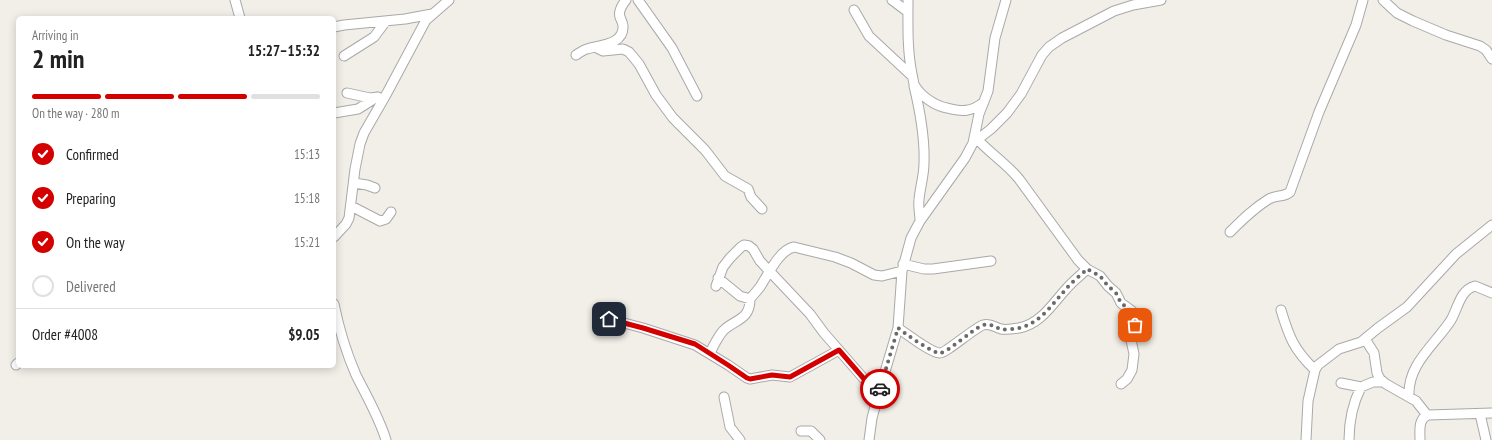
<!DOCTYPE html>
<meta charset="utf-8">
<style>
:root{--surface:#fff;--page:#f2f2f2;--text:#222;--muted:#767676;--line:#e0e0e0;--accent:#d40000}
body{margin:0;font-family:"PT Sans Narrow",sans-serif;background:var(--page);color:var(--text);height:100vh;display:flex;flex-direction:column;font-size:15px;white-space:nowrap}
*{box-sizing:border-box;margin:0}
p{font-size:13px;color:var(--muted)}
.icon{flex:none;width:22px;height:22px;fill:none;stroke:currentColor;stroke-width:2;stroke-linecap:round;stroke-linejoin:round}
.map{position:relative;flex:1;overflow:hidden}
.sheet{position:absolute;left:16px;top:16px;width:320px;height:352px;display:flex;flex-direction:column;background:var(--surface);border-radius:6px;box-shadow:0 2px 10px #0003}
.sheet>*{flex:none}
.pin{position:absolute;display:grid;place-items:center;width:34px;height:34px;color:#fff;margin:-17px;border-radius:8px;box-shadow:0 2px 6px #0006}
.courier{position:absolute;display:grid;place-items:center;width:40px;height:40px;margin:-20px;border:3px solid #d40000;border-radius:50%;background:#fff;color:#222;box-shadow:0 1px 5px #0007}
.summary em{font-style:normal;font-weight:800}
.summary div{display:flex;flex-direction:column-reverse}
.summary{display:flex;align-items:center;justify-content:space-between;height:68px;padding:0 16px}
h1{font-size:26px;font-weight:800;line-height:30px}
.bar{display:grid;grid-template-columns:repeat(4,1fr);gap:6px 4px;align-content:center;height:48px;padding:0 16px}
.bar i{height:5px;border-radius:3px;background:var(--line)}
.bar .selected{background:var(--accent)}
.bar p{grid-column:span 4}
.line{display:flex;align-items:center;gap:10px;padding:0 16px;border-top:1px solid var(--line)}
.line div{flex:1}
ol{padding:0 16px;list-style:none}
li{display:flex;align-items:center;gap:12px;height:44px}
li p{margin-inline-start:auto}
li .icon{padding:4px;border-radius:50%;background:var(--accent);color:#fff;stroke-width:4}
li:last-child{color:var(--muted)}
li i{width:22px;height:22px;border:2px solid var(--line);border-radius:50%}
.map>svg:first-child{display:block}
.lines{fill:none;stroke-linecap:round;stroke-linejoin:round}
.minor-casing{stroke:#a9a9a9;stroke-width:11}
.minor{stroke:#fff;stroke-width:9}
.done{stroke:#6b6a68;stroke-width:4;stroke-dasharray:0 7.2}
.route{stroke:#d40000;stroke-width:5}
</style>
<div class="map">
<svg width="1492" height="440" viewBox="0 0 1492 440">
<rect width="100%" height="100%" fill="#f2efe9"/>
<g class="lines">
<!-- minor casing -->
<g class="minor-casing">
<path id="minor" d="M 235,0 L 240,18
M 638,0 L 672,48 L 697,96
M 892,0 L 908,12
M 908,0 C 908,25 907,49 912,74 C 913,77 913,83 915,86 C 921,96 935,106 947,108 C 963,112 971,112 984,102
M 1383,0 L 1397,13 L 1413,21 L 1446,35 L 1480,46 L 1486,50 L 1492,59
M 854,10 L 869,36 L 912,76
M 334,27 L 344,25 L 405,19 L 432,14
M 595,47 L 603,51 L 623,49 L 629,52 L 639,64 L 656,95 L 673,118 L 705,150 L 725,176 L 748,189 L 751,197 L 762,209
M 576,55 C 579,53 583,50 587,49 C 599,45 624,45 623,26 C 623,23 621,20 620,17 C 618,11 622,5 626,0
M 344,56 L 374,37 L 386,21
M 914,86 C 920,111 925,137 924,163 C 924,176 920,187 919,200 C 918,207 920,214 920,221
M 347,93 L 370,98 L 378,97
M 334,113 L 358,109 L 377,97
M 978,140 C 991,154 1007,164 1019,179 L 1078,260 L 1087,269 L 1100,276 L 1108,286 L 1116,293 L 1121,303 L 1132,311 L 1135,316 L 1135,330 L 1131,340 L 1134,354 L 1132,370 L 1127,379 L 1121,384
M 973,143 L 991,129 L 1007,113 L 1021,94 L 1042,55 L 1049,47 L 1062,38 L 1114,11 L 1133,5 L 1161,0
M 354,183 L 367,185 L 375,188
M 351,206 L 380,221 L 386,219 L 391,212
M 1230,232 C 1242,220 1254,208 1269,199 C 1276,195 1285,197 1290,192 L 1319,112 L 1356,25 L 1363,0
M 334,237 L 346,224 L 349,218 L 355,169 L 360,144 L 364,133 L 387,93 L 426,20 L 449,0
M 903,264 L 924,269 L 933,269 L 991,261
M 718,278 L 740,296 L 750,299 C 753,295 757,291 760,287 C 768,275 779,250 794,247 L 835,257 L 851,263 L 874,275 L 882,276 L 902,271
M 716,286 L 723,267 L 730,258 L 741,247 L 744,245 L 749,246 L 753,249 L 760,261 L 810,314 L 824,333 L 878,395
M 334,304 C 339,329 346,352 356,375 C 367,397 379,417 386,440
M 1281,310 C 1289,337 1294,350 1315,370
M 609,319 L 643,328 L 695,345 L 728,365 L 747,378 L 750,379 L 772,375 L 790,377 L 839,350
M 898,328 C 907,334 931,353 940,353 C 946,353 973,329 983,325 C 991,323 994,327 1001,329 C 1006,330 1013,329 1019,328 C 1041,324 1053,303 1067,288 C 1073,281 1081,275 1087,269
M 1365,339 L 1374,353 L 1377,373 L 1380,379 L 1386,384 L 1416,401 L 1427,415
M 710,354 C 712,348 720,333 725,329 C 737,319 750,319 750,299
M 16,365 L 18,363
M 1341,383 L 1361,387 L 1373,382 L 1383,382
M 724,397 L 730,427 L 740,440
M 1409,397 C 1407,364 1435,345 1451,320 C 1458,308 1460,290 1475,286 L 1492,293
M 1480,414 L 1486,440
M 801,431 L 811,431 L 820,440
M 869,440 L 872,418 L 878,395 L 898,328 L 902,271 L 911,238 L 920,221 L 965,158 L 973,143 L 979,114 L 988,91 L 995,38 L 1006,0
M 1306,440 L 1308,401 L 1315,370 L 1318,365 L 1339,349 L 1361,342 L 1378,328 L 1407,307 L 1456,254 L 1492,225
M 1349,440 C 1349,422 1353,403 1361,387
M 1420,440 C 1420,430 1418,419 1428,415 L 1492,413"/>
</g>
<!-- minor -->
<use href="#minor" class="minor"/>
</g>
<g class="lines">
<!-- done -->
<path class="done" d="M 880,389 L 898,328 C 906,334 932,353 940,353 C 947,353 973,329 983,325 C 991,323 994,327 1001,329 C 1006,330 1013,329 1019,328 C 1041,323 1053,303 1067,288 C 1073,281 1081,275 1087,269 L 1100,276 L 1108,286 L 1116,293 L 1121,303 L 1134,313 L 1135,316 L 1135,325"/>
<!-- route -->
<path class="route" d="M 609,319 L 643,328 L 695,344 L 728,365 L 747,378 L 750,379 L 772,375 L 790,377 L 839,350 L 878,395 L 880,389"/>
</g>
</svg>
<div class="pin" style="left:1135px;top:325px;background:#ea580c"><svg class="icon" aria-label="bag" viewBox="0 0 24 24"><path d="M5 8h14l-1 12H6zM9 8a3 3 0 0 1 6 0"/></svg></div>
<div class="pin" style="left:609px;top:319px;background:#1f2937"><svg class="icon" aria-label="home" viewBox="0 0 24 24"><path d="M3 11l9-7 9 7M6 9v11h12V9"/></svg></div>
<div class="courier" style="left:880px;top:389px"><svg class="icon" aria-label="car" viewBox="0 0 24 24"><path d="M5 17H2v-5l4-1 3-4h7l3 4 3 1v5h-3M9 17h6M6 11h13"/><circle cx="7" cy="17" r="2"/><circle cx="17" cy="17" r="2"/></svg></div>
<section class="sheet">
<div class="summary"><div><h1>2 min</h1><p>Arriving in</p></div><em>15:27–15:32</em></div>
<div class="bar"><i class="selected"></i><i class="selected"></i><i class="selected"></i><i></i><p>On the way · 280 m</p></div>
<ol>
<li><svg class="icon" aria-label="check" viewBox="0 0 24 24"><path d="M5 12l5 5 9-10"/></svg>Confirmed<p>15:13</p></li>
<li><svg class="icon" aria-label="check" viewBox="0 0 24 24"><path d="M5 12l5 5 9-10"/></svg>Preparing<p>15:18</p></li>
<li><svg class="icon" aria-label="check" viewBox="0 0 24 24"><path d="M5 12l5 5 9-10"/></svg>On the way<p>15:21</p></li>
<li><i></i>Delivered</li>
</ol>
<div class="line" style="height:52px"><div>Order #4008</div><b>$9.05</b></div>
</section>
</div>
